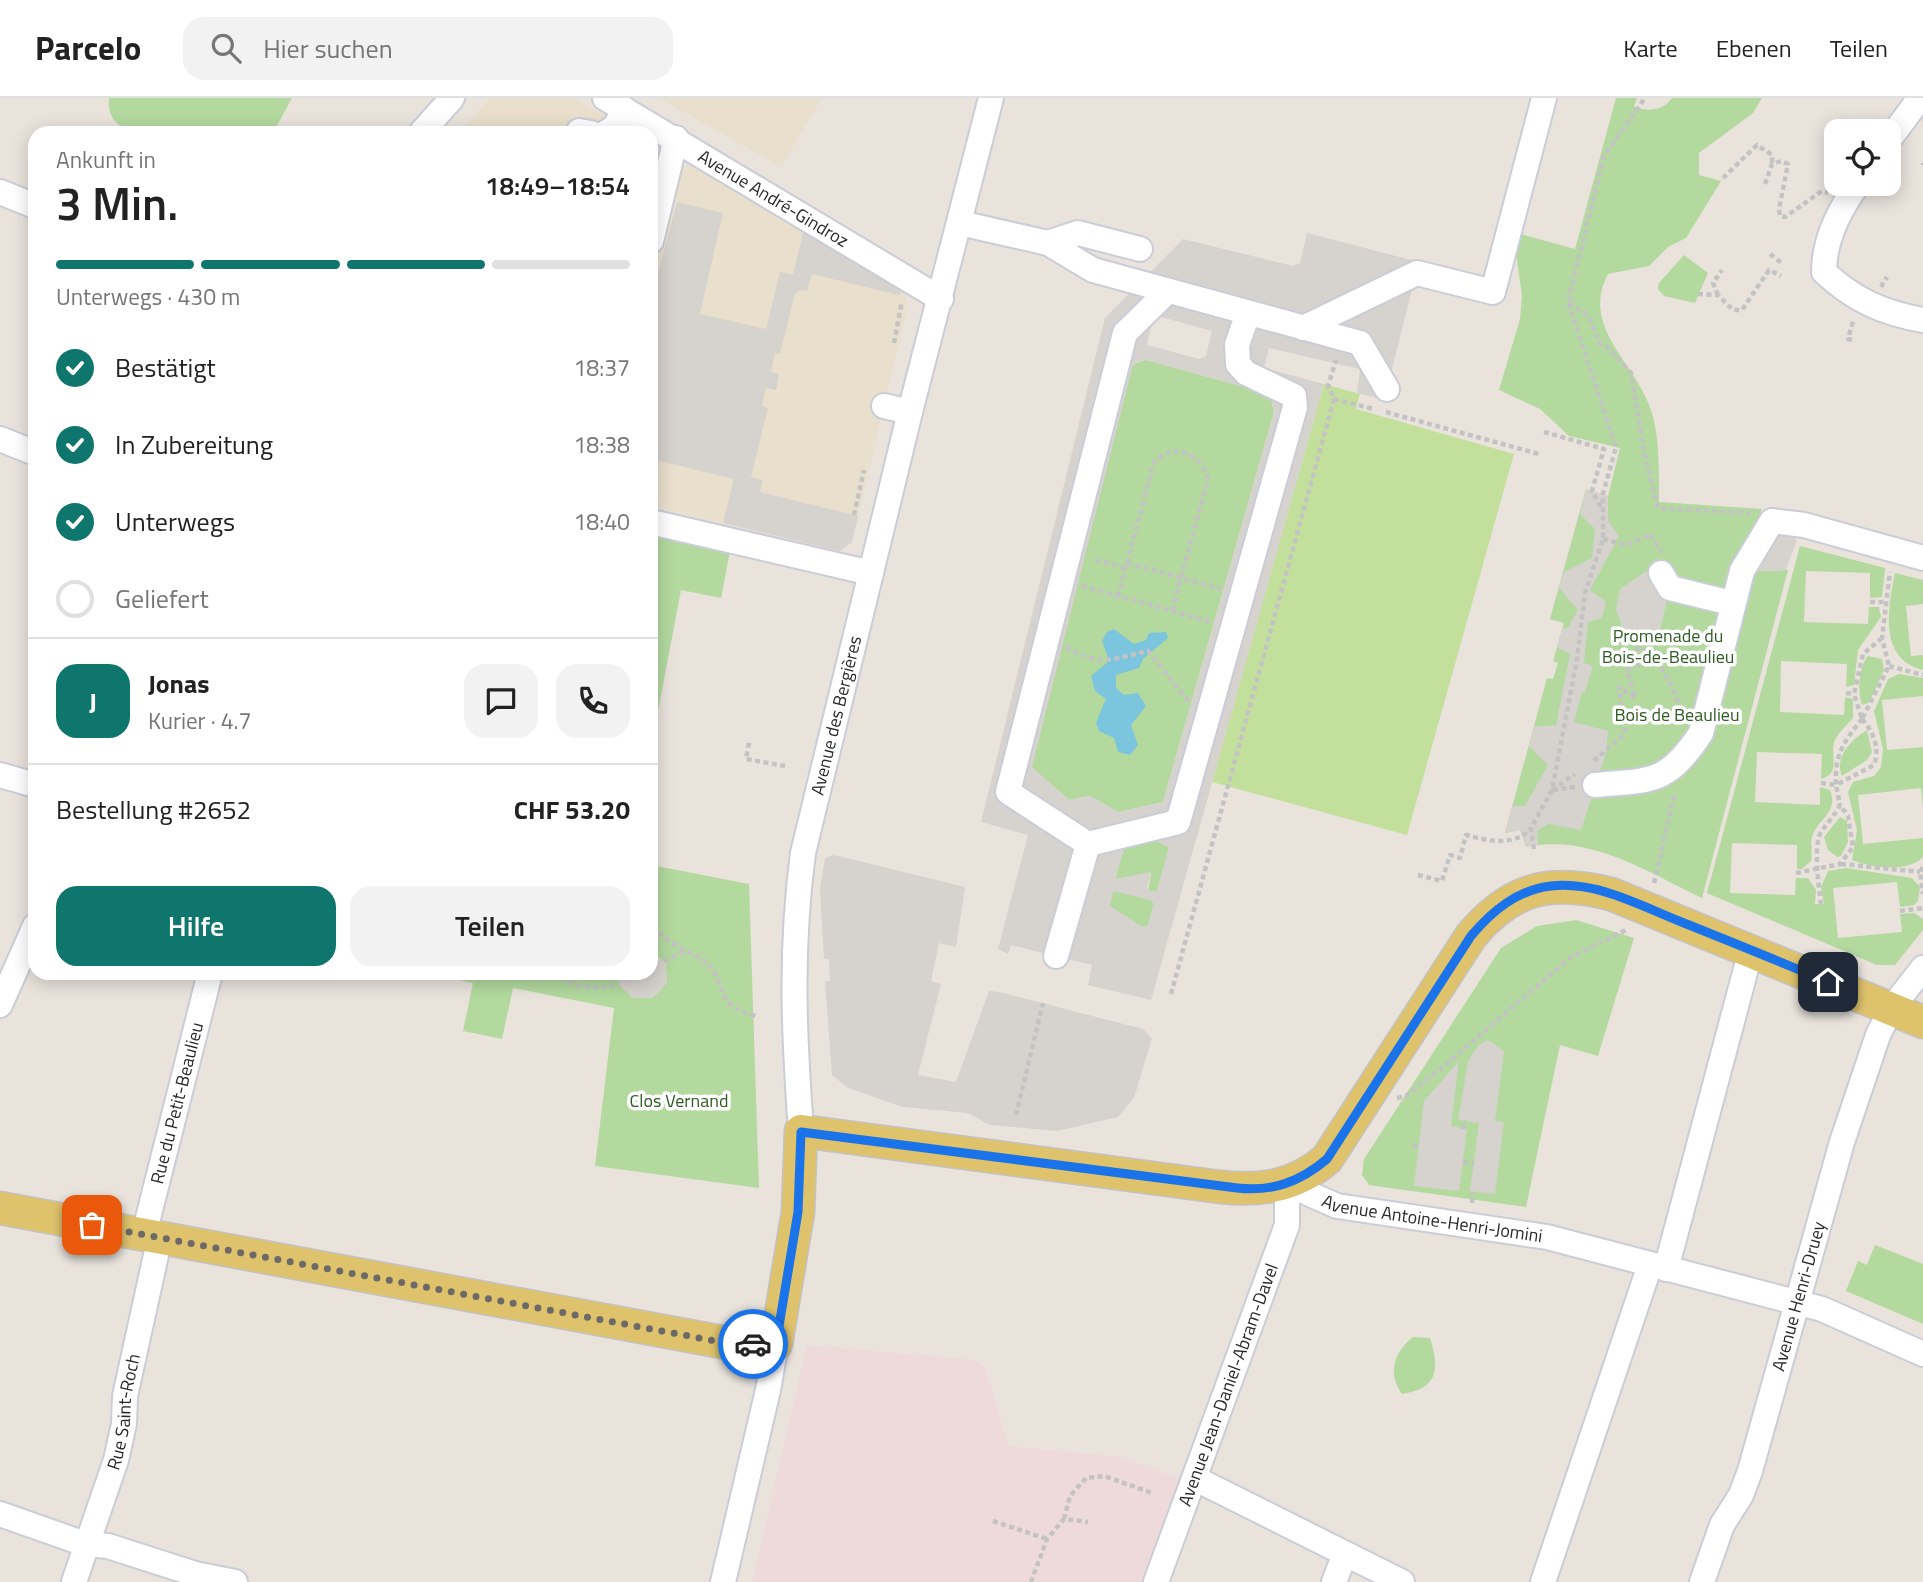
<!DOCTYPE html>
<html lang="de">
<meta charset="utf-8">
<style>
:root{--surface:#fff;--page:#f2f2f2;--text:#222;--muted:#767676;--line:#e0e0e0;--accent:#0f766e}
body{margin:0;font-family:"Titillium Web",sans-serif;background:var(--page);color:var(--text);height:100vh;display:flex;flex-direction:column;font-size:26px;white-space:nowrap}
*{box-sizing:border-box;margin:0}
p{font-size:23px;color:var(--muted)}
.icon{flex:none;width:38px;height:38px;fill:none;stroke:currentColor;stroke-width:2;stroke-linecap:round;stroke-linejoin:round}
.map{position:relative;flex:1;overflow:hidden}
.side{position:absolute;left:28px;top:28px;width:630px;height:854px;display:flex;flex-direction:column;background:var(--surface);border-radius:21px;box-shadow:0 4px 18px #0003}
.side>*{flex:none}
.fabs{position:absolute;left:1824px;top:21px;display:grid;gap:14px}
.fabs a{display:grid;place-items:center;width:77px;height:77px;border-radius:14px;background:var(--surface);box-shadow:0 4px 18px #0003;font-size:35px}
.pin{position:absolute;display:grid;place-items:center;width:60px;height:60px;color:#fff;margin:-30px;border-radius:14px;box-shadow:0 4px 10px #0006}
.courier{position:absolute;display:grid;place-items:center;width:70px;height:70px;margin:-35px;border:5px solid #1a73e8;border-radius:50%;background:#fff;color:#222;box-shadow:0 2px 9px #0007}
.summary em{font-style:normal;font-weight:600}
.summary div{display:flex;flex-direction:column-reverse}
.summary{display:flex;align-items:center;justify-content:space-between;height:119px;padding:0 28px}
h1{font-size:46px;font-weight:600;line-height:52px}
.bar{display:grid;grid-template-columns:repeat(4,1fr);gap:10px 7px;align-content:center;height:84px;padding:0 28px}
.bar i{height:9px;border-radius:5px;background:var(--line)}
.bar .selected{background:var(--accent)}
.bar p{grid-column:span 4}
.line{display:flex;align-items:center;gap:18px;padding:0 28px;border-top:2px solid var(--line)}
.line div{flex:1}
.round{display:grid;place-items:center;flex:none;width:74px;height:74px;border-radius:21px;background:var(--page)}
ol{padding:0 28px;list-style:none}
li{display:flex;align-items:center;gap:21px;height:77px}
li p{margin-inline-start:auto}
li .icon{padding:7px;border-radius:50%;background:var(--accent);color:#fff;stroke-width:4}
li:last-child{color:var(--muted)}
li i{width:38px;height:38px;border:4px solid var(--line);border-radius:50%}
.action{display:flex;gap:14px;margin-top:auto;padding:14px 28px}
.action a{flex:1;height:80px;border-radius:21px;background:var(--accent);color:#fff;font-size:28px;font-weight:600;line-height:80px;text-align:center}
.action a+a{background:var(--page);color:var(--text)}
header{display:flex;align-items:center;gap:42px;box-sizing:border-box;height:98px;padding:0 35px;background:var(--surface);border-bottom:2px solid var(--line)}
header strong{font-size:33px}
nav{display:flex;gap:38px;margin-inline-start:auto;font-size:24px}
.search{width:490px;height:63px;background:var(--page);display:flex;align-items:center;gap:18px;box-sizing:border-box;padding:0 24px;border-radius:21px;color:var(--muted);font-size:26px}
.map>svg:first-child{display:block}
.education{fill:#e9dfcd}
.medical{fill:#efdadb}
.green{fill:#b3d99f}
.pitch{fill:#c3df9c}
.plaza{fill:#d6d2ce;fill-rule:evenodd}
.water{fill:#7bc5de}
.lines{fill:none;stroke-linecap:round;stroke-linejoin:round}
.minor-casing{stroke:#cacdd8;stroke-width:28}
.major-casing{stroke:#c3c3c3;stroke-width:35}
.path{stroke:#c3c3c3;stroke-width:4.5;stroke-dasharray:5 3.5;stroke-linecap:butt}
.minor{stroke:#fff;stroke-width:24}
.major{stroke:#dec26c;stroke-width:32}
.done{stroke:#6c6967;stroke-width:7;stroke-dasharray:0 12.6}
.route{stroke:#1a73e8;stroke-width:9}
.labels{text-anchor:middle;stroke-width:7;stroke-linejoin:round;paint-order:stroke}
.street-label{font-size:18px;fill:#282828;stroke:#fff}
.park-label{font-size:18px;fill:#2f5c22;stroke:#fff}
</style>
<header>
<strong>Parcelo</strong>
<div class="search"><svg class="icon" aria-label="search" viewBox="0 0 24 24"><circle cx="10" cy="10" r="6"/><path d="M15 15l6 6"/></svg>Hier suchen</div>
<nav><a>Karte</a><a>Ebenen</a><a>Teilen</a></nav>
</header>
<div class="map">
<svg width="1923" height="1484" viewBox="0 0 1923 1484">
<rect width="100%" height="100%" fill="#e9e3dc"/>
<!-- education -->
<path class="education" d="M 490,0 L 573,0 L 634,35 L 458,35 Z
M 659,0 L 822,0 L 781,69 Z
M 651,44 L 663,55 L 651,104 Z
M 696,65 L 903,192 L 908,206 L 852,444 L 840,453 L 651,408 L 651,186 L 681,70 Z"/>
<!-- medical -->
<path class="medical" d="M 807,1247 L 973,1262 L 985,1268 L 1008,1348 L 1121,1359 L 1180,1381 L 1143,1484 L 752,1484 Z"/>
<!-- green -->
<path class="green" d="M 109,0 L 292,0 L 273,35 L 135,35 C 118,29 107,20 109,0 Z
M 1616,0 L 1637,0 L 1634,9 C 1648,14 1662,13 1672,0 L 1762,0 L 1753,15 L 1699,55 L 1699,77 L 1721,83 L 1686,140 L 1668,149 L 1649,168 L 1608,176 C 1580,229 1635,264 1651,312 C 1660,340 1659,376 1659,404 L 1762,411 L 1738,473 L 1788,472 L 1702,800 C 1645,773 1591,736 1526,749 L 1520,732 L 1505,735 L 1547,580 L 1553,581 L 1558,565 L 1553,563 L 1564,525 L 1550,521 L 1586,391 L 1608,398 L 1620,350 L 1569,338 L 1540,311 L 1499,292 L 1520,221 L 1522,198 L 1513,134 L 1575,151 Z
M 1684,157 L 1708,175 L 1695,205 L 1664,198 L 1658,191 L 1659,185 Z
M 1146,262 L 1270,296 L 1274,314 L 1163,704 L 1118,714 L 1090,698 L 1069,702 L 1031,669 L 1132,269 L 1136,265 Z
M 651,437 L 730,453 L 721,500 L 681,492 L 651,650 Z
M 1800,448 L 1885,470 L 1882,499 L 1870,500 L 1870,475 L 1806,473 L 1804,524 L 1868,526 L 1869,509 L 1879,509 L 1881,519 L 1858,552 L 1854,587 L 1846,589 L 1847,566 L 1781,563 L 1780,614 L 1844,617 L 1845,599 L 1853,601 L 1853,620 C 1847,627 1839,634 1835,642 C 1829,655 1842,676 1821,681 L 1822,656 L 1757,654 L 1755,704 L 1820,707 L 1820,689 L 1830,692 C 1839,715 1818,720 1812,739 C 1810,747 1813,755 1811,763 L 1802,771 L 1797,771 L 1797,747 L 1732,745 L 1730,795 L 1795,797 L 1796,780 L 1808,780 L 1816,792 L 1815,806 L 1824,806 L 1821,789 L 1828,773 L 1846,770 L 1912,780 L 1920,789 L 1918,803 L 1914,807 L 1900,809 L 1897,784 L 1833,790 L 1838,840 L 1902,834 L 1900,816 L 1914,815 L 1923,821 L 1923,832 L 1895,867 L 1877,867 L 1707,795 Z
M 1895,475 L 1923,482 L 1923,506 L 1906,508 L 1911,558 L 1923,557 L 1923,572 C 1878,561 1888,510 1895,475 Z
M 1868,558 L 1882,561 L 1884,572 L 1869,605 L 1862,607 C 1857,595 1859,568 1868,558 Z
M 1899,576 L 1923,580 L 1923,598 L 1882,602 L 1887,652 L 1923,649 L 1923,709 L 1921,690 L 1858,697 L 1863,746 L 1923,740 L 1923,759 C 1907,775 1871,770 1852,762 L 1857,732 L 1848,694 L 1853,684 L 1874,678 L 1881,669 L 1883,651 L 1874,613 L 1888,581 Z
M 1867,632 L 1872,654 L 1867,662 L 1842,678 C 1834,659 1851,642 1867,632 Z
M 1840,719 L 1847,723 L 1848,744 L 1841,758 L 1837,759 L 1828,752 L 1824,739 Z
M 1155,741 L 1169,750 L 1157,793 L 1148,793 L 1151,775 L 1115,781 L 1125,747 Z
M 651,767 L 749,786 L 759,1090 L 595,1068 L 614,910 L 513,890 L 502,941 L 463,933 L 473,885 L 426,875 L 651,875 Z
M 1113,793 L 1150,801 L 1154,805 L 1148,827 L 1142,829 L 1109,808 Z
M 1576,822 L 1634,840 L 1598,958 L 1560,947 L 1526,1109 L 1369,1087 L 1362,1077 L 1364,1061 L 1501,850 L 1537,828 Z
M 1875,1147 L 1923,1166 L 1923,1226 L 1846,1193 L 1858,1163 L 1867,1167 Z
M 1413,1239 L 1430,1240 C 1440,1271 1438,1291 1402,1296 C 1387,1275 1394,1254 1413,1239 Z"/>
<!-- pitch -->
<path class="pitch" d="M 1324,286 L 1360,296 L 1356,311 L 1514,356 L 1407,737 L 1212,684 Z"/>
<!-- plaza -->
<path class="plaza" d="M 677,104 L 723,115 L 700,216 L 766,231 L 780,174 L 793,177 L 804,131 L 903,192 L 899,197 L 812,176 L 807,193 L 800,192 L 795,195 L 780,256 L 775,255 L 771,274 L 779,276 L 776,292 L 766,290 L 762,308 L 768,310 L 751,379 L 763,382 L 760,394 L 858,418 L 852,444 L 840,453 L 723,425 L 734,381 L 651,361 L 651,203 Z
M 1307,135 L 1419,164 L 1384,302 L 1357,295 L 1360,271 L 1269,250 L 1264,270 L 1324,286 L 1151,902 L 1088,887 L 1092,867 L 1011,847 L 1008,856 L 998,851 L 1028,737 L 981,724 L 1105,220 L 1183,141 L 1293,168 L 1300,165 ZM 1154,217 L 1212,233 L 1206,258 L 1199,261 L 1147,247 ZM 1146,262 L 1270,296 L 1274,314 L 1163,704 L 1118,714 L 1090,698 L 1069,702 L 1032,669 L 1132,270 L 1136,265 ZM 1155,741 L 1169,750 L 1157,793 L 1148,793 L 1147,789 L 1151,774 L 1115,781 L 1125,747 ZM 1113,793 L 1150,802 L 1154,806 L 1148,827 L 1142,829 L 1110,808 Z
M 1586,391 L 1608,398 L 1608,423 L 1619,438 L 1590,492 L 1606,504 L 1602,520 L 1588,524 L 1584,565 L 1593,568 L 1585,594 L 1582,594 L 1574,624 L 1608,633 L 1606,655 L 1581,732 L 1548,726 L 1537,733 L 1538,747 L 1526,749 L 1520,732 L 1505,735 L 1512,708 L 1525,708 L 1548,667 L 1529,648 L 1534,629 L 1556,627 L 1570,556 L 1557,549 L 1562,531 L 1568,530 L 1578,512 L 1559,490 L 1564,474 L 1592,460 L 1595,431 L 1580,416 Z
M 1761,415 L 1797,442 L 1786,472 L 1738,473 Z
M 1645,474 L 1672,478 L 1657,548 L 1622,540 L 1622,528 L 1616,512 L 1620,491 Z
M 834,757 L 965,789 L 956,849 L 939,845 L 931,883 L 941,886 L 918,977 L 956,984 L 989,893 L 999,894 L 1143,931 L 1152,940 L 1134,1000 L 1118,1019 L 1057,1033 L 990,1027 L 968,1015 L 903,1009 L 848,990 L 832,977 L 825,883 L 830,883 L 829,861 L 824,861 L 820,792 L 825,760 Z
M 651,852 L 666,866 L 667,885 L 653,900 L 633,900 L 619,887 L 617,875 L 651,875 Z
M 1488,942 L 1504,953 L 1495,1023 L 1504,1024 L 1495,1096 L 1470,1093 L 1479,1025 L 1458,1022 L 1468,964 L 1478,947 Z
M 1459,963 L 1451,1028 L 1467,1031 L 1459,1093 L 1414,1088 L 1424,1003 Z"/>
<!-- water -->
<path class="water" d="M 1114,531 L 1134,546 L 1146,542 L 1149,535 L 1166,534 L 1168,540 L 1143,561 L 1139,570 L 1116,577 L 1116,590 L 1124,597 L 1138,595 L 1146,608 L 1131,627 L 1138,647 L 1130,657 L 1118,654 L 1114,640 L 1099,633 L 1096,625 L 1106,601 L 1095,593 L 1091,578 L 1109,563 L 1102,543 L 1107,534 Z"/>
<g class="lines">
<!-- minor casing -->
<g class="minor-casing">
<g id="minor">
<path id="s1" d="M 605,0 L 941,201"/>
<path d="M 579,33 L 591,35"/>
<path d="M 421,35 L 452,0"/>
<path d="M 605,35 L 615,29 L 624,11"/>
<path d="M 1888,43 L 1920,0"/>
<path d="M 1858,86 C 1839,112 1824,142 1824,174 C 1854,202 1883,215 1923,222"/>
<path d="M 0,94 L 35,108"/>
<path d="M 960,125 L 1048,145 L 1093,172 L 1360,245 L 1387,291"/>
<path d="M 651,143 L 676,40"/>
<path d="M 1048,145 L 1078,135 L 1140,151"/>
<path d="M 1303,230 L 1417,175 L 1493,194 L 1544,0"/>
<path d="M 884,308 L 910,314"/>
<path d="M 0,341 L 35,355"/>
<path d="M 651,424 L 871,475"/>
<path d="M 1661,475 L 1670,490 L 1731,505"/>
<path d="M 0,677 L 35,687"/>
<path d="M 1595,687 C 1653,682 1667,686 1701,635 L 1742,473 L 1772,423 L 1804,427 L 1923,460"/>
<path d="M 1088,746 L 1178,724 L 1295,309 L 1294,298 L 1246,275 L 1238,266 L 1237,247 L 1248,215"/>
<path d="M 1056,858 L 1088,746 L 1008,694 L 1125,235 L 1168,193"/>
<path d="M 0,907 L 35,828"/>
<path id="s2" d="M 801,1033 C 794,936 790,853 803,755 L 910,314 L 991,0"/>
<path id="s3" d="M 144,1136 L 210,875"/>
<path d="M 1666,1171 L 1751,852"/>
<path d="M 1196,1381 L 1402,1484"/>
<path d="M 0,1416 L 85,1446 L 108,1448 L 195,1476 L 235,1484"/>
<path id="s4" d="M 74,1484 L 116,1362 L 124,1326 L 125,1298 L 160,1139"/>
<path d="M 723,1484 L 768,1292 L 776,1246"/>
<path id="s5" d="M 1156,1484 L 1287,1127 L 1287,1086 L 1337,1108 L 1547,1139 L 1822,1211 L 1923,1256"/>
<path d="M 1334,1484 L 1345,1456"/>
<path d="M 1543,1484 L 1650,1167"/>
<path id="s6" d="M 1702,1484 L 1722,1427 L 1741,1397 L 1750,1373 L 1842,1044 L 1878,937 L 1891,911 L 1923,870"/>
</g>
</g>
<!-- major casing -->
<g class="major-casing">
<path id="major" d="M 0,1110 L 738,1247 L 776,1246 L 798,1114 L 801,1033 L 1220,1089 C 1262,1093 1294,1089 1327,1061 L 1471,838 C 1512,789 1550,781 1611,796 L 1923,924"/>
</g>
<!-- path -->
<path class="path" d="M 1856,31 L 1860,33
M 1923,65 L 1923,67
M 1723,80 L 1757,47 L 1772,57 L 1772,66
M 1765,86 L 1772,66 L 1781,63 L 1788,66 L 1779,111 L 1780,118 L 1785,119 L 1822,93 L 1828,95
M 1770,156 L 1783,166
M 1881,189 L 1887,179
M 1698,196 L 1718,197 L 1733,212 L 1742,212 L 1769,172 L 1781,178
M 1718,197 L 1713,185 L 1722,172
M 1569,205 L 1588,217 L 1600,246 L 1607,249 L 1631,275 L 1645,359 L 1658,410 L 1750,415
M 1852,242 L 1848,241 L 1853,223
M 894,245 L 902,203
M 1334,301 L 1374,311
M 1386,314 L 1539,356
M 1544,334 L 1604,351 L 1592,393 L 1603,413
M 854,417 L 864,372
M 1603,441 L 1627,447 L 1650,436 L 1661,454
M 1096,462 L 1126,470
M 1127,465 L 1221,491
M 1082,488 L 1212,524
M 1118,498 L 1154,364 C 1174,344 1201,355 1208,381 L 1172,513
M 1870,504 L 1885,504
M 1882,540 L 1863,556 L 1854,596 L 1862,621 L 1889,568 L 1882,540 L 1890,474
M 1638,544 C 1660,566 1674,585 1681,616
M 1066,549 C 1098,569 1114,561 1148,553 L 1189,604
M 1889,568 L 1923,577
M 1846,595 L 1854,596
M 1862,621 C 1874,635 1880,650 1874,667 L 1836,687 C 1834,658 1844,643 1862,621 Z
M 749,645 L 746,661 L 785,668
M 1594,663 L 1625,635 L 1619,589 L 1635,600 L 1627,572 L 1638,566 L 1637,543
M 1821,685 L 1836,687 L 1840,707
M 1552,692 L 1575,676
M 1553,692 L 1575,689
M 1534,751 L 1531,730 L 1552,692 L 1577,561 L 1585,495 L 1603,441 L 1603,396 L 1616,349 L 1568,204 L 1604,58 L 1645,0
M 1841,766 L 1920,774
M 1923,769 L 1920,774 L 1923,796
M 1796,775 L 1840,766 L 1853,749 L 1848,718 L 1840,707 C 1835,717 1827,725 1821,734 C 1813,746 1819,791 1821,806
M 1418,777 L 1442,783 L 1450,757 L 1460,760 L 1466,737 C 1488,743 1515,749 1531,730
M 1654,785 L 1675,694
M 1900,813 L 1923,810
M 651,831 L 686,853
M 664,863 L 686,853 C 692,856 701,859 706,864 C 730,888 711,906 756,918
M 554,875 C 575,891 594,893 619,885
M 1171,896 L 1334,301 L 1328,288 L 1336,262
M 1397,1000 L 1406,998 L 1445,967 L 1570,860 L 1628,831
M 1016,1017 L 1043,905
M 1463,1031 L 1464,1022
M 1412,1048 L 1419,1049
M 1463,1064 L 1474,1066
M 1472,1105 L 1473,1094
M 1064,1421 L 1070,1398 L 1086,1380 L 1104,1378 L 1152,1395
M 993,1423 L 1047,1441
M 1031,1484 L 1047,1441 L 1064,1421 L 1088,1424"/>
<!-- minor -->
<use href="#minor" class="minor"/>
<!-- major -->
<use href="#major" class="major"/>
</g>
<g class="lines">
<!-- done -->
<path class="done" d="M 92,1127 L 737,1247 L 753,1246"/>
<!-- route -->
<path class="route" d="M 753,1246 L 776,1246 L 798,1114 L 801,1034 L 1237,1090 C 1272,1094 1300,1084 1327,1061 L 1471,838 C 1492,813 1517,792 1551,788 C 1596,783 1639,807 1679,823 C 1729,843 1779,863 1828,884"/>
</g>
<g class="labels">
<!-- street labels -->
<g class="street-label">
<text dy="6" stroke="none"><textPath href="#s1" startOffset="196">Avenue André-Gindroz</textPath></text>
<text dy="6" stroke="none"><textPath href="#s2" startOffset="420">Avenue des Bergières</textPath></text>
<text dy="6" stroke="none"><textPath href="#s3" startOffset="135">Rue du Petit-Beaulieu</textPath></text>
<text dy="6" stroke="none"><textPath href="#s5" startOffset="572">Avenue Antoine-Henri-Jomini</textPath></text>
<text dy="6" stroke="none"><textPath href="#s6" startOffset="303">Avenue Henri-Druey</textPath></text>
<text dy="6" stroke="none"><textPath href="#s5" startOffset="210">Avenue Jean-Daniel-Abram-Davel</textPath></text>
<text dy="6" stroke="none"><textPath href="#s4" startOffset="178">Rue Saint-Roch</textPath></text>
</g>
<!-- park labels -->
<g class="park-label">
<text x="1668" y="544">Promenade du<tspan x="1668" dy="21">Bois-de-Beaulieu</tspan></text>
<text x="1677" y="623">Bois de Beaulieu</text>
<text x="679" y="1009">Clos Vernand</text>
</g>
</g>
</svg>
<div class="fabs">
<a><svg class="icon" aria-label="locate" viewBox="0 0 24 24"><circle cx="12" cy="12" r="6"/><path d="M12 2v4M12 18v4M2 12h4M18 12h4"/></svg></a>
</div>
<div class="pin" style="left:92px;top:1127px;background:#ea580c"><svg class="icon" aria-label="bag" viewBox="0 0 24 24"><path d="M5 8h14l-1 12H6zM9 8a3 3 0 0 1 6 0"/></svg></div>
<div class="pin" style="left:1828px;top:884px;background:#1f2937"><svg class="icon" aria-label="home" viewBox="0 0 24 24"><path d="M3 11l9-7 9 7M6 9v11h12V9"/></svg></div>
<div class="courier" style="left:753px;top:1246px"><svg class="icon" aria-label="car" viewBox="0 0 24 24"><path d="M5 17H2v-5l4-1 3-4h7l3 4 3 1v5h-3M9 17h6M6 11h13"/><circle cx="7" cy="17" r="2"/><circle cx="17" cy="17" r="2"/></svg></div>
<section class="side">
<div class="summary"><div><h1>3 Min.</h1><p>Ankunft in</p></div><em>18:49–18:54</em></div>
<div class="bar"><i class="selected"></i><i class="selected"></i><i class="selected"></i><i></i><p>Unterwegs · 430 m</p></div>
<ol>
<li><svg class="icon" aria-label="check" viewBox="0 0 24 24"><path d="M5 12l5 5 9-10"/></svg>Bestätigt<p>18:37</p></li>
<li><svg class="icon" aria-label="check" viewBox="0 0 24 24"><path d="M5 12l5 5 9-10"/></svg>In Zubereitung<p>18:38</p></li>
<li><svg class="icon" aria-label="check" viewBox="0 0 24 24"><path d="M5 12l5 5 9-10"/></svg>Unterwegs<p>18:40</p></li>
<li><i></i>Geliefert</li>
</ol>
<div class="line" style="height:126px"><b class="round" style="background:var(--accent);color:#fff">J</b><div><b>Jonas</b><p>Kurier · 4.7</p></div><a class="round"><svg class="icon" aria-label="chat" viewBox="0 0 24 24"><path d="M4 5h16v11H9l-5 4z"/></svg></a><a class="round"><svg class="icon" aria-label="phone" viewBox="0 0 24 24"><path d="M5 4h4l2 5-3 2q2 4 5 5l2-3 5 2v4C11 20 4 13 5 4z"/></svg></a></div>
<div class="line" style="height:91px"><div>Bestellung #2652</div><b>CHF 53.20</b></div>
<div class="action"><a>Hilfe</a><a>Teilen</a></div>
</section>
</div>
